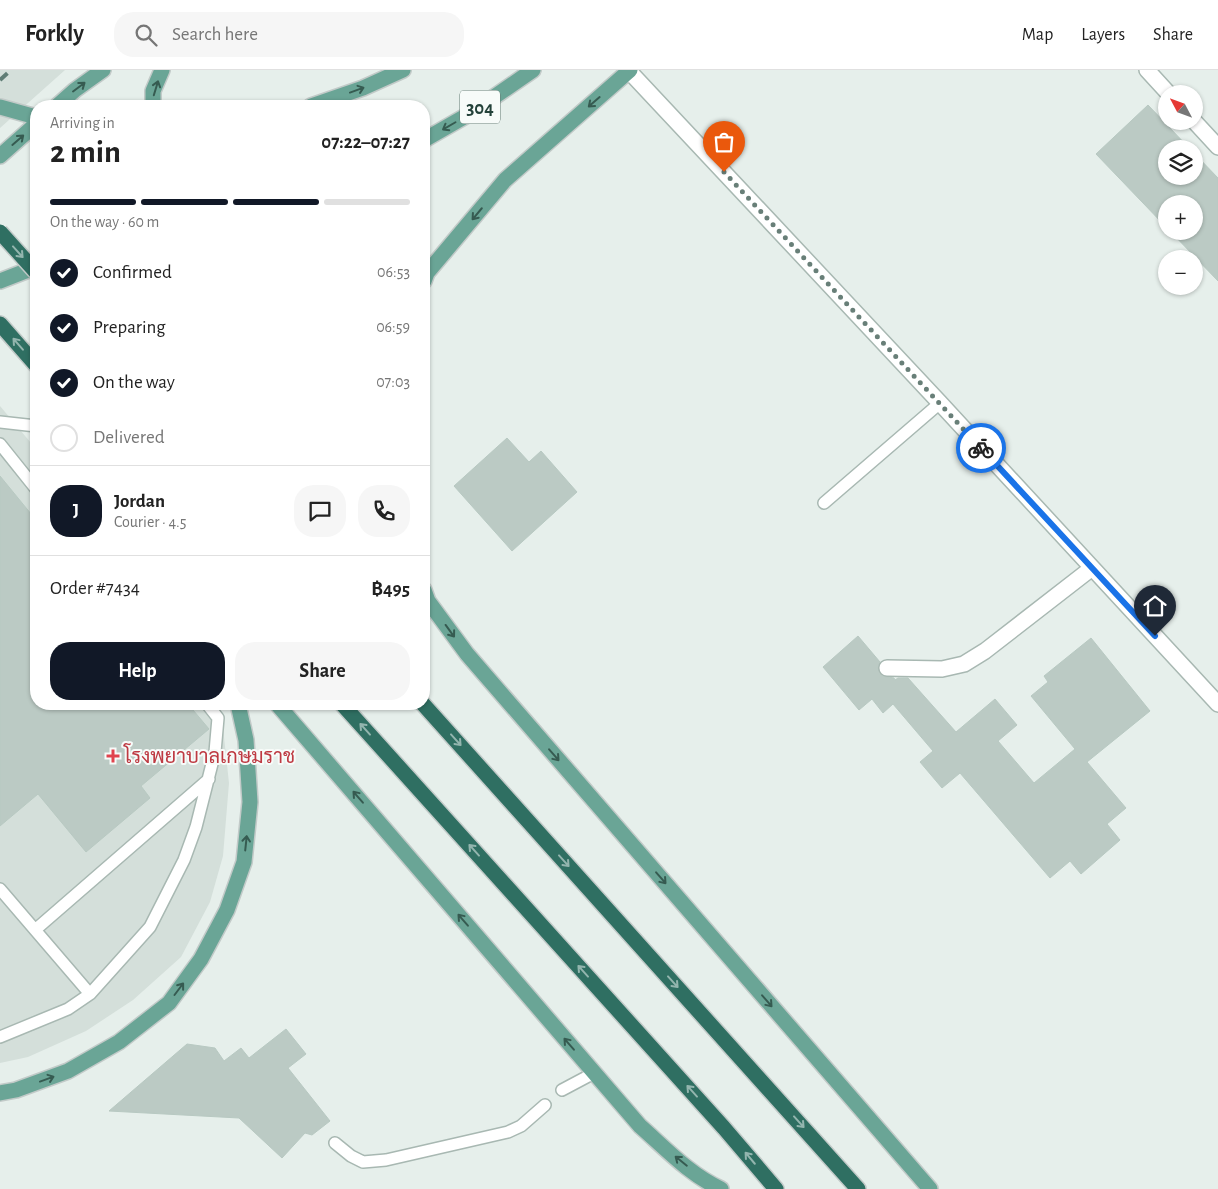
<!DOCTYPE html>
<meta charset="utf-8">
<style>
:root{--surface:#fff;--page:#f6f6f6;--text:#222;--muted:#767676;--line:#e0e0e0;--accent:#111827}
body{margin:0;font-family:"Alegreya Sans",Sarabun,sans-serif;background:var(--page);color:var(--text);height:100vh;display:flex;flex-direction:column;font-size:19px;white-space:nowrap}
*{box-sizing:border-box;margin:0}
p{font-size:16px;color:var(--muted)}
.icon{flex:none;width:28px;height:28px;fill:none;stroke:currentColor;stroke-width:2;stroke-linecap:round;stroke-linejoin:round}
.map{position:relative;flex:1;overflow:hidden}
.details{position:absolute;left:30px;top:30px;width:400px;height:610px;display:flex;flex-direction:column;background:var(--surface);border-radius:20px;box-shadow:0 1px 4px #0004}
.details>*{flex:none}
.needle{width:32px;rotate:311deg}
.controls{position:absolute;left:1158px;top:15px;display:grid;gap:10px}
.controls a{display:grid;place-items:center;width:45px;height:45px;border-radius:50%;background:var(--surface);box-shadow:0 1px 4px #0004;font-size:25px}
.pin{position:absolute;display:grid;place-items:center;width:42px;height:42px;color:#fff;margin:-51px -21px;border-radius:50% 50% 50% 0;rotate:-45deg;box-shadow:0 0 5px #0007}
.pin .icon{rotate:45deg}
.courier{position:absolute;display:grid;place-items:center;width:50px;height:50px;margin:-25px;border:4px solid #1a73e8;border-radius:50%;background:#fff;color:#222;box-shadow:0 1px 6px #0007}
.head em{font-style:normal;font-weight:700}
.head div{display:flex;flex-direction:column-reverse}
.head{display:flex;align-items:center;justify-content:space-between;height:85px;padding:0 20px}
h1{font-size:32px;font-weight:700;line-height:38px}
.bar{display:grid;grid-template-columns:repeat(4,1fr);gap:8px 5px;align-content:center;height:60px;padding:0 20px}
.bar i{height:6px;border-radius:4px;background:var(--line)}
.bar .selected{background:var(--accent)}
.bar p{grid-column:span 4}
.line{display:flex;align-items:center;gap:12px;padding:0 20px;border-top:1px solid var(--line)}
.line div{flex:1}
.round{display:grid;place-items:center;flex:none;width:52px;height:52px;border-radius:20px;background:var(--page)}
ol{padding:0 20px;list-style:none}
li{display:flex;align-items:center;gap:15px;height:55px}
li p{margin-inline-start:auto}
li .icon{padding:5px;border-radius:50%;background:var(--accent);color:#fff;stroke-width:4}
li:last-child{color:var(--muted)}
li i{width:28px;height:28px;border:2px solid var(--line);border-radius:50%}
.cta{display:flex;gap:10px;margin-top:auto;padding:10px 20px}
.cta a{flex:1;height:58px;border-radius:20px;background:var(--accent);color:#fff;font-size:20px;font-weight:700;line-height:58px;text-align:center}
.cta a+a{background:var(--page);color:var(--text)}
header{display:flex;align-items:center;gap:30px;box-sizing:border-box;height:70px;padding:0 25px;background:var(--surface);border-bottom:1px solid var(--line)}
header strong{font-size:24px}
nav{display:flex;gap:28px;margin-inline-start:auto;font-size:18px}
.search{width:350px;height:45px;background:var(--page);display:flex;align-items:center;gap:12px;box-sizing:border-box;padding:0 18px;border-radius:20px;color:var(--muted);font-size:19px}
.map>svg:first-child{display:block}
.built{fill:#d4dfda}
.building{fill:#bbcac4;stroke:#b8c9c2}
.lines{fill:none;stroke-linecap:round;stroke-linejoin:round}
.lane-casing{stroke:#a8b8b2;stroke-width:14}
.street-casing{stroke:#a8b8b2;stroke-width:18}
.primary-casing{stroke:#c2cac8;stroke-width:18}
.highway-casing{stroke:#c2cac8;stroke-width:18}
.lane{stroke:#fff;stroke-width:11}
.street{stroke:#fff;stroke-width:15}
.primary{stroke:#6aa596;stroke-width:15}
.highway{stroke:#2f6f62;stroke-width:15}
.rail{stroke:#5f7d75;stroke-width:4;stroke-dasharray:10 5;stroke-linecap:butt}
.highway-bridge-casing{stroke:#c2cac8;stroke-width:18;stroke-linecap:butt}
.highway-bridge{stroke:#2f6f62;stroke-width:15}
.oneway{stroke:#365b51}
.oneway2{stroke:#93b5ae}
.done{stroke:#687f78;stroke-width:5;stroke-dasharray:0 9}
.route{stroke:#1a73e8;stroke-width:6}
.health-dot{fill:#e0444e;stroke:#f7fbf9;stroke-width:2}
.labels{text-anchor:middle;stroke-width:4;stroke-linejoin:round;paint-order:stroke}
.shield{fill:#f7fbf9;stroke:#637a73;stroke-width:1}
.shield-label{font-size:19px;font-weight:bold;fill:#24423a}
.health-label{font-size:20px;fill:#be3a42;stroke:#f7fbf9;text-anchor:start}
</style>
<header>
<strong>Forkly</strong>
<div class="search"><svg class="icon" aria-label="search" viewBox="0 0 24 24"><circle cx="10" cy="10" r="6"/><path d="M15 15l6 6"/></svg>Search here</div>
<nav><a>Map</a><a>Layers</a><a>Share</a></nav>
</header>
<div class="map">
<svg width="1218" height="1119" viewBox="0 0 1218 1119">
<rect width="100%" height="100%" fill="#e6efeb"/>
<!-- built -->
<path class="built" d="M 0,0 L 65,0 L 0,58 Z
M 0,336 L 36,379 L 36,634 L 213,634 L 223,658 L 229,713 L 223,786 L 210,832 L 181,887 L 133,930 L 86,961 L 28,987 L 0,993 Z"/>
<!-- building -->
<path class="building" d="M 1148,35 L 1190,79 L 1166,79 L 1166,106 L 1194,106 L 1194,83 L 1218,108 L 1218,211 L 1170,161 L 1194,161 L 1194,134 L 1166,134 L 1166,157 L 1096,84 Z
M 507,368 L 529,392 L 541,381 L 577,422 L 512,481 L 454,416 Z
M 0,406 L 36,450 L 36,634 L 188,634 L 209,659 L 141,716 L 150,728 L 86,782 L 38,724 L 0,756 Z
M 858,566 L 880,592 L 878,598 L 882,606 L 894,608 L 895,610 L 898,608 L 908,608 L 956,662 L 995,629 L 1017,655 L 998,671 L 1034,713 L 1075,679 L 1031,626 L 1048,612 L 1044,606 L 1091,568 L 1150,641 L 1087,692 L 1126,738 L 1107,754 L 1120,770 L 1081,804 L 1070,791 L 1050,808 L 960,703 L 942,718 L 920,692 L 933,681 L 893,634 L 883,643 L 872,629 L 859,640 L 823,597 Z
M 286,959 L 306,984 L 288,998 L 330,1051 L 312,1065 L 305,1063 L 282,1088 L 239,1048 L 109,1041 L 187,974 L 215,978 L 224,991 L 241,978 L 249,988 Z"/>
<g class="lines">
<!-- lane casing -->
<g class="lane-casing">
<path id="lane" d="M 0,352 L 36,356
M 0,374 L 36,419
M 824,433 L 940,333
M 0,819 L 90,924
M 35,860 L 209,709
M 0,967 L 68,939 L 90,924 L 150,857 L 184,790 L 196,757 L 215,682 L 218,648 L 207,634
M 562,1020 L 594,1003
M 335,1073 L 351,1086 L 363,1092 L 386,1090 L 508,1062 L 521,1056 L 545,1035"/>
</g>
<!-- street casing -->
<g class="street-casing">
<path id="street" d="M 1147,0 L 1169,24
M 629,1 L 940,333 L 1218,634
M 1194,51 L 1218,77
M 887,598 L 942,599 L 964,594 L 985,581 L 1092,498"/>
</g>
<!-- primary casing -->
<g class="primary-casing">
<path id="primary" d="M 57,36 L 75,20 L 103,0
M 153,36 L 153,21 L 162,0
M 311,36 L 363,18 L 403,0
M 0,37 L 36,47
M 424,70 L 471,43 L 533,0
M 0,86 L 36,54
M 0,211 L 36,197
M 424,211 L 427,203 L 505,110 L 630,0
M 424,520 L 428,531 L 467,584 L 930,1119
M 277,634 L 640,1056 C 665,1078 690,1105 721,1119
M 0,1023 L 16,1020 L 68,1001 L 119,972 L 169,933 L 201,889 L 227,840 L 244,792 L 250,732 L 246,670 L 238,634"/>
</g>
<!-- highway casing -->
<g class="highway-casing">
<path id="highway" d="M 0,254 L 36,295
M 342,634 L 724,1058 L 776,1119
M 423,634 L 858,1119"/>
</g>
<!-- lane -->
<use href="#lane" class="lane"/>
<!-- street -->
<use href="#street" class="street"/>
<!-- primary -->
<use href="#primary" class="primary"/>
<!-- highway -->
<use href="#highway" class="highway"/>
<!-- rail -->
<path class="rail" d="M 0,10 L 11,0"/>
<!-- highway-bridge casing -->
<g class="highway-bridge-casing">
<path id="highway-bridge" d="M 0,162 L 36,202"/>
</g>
<!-- highway-bridge -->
<use href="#highway-bridge" class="highway-bridge"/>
</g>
<!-- one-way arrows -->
<defs><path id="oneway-shaft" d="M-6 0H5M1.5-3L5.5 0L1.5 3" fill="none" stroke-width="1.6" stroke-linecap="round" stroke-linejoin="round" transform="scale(1.25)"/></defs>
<g class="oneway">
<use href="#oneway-shaft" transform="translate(79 17) rotate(-37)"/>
<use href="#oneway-shaft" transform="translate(156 18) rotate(-73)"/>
<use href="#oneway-shaft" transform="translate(357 20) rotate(-20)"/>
<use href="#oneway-shaft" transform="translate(594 32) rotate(139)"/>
<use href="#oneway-shaft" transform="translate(449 56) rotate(150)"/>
<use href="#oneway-shaft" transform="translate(18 70) rotate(-41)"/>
<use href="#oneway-shaft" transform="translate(477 144) rotate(130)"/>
<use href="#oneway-shaft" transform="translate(450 561) rotate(54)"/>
<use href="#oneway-shaft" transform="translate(554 685) rotate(49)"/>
<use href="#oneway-shaft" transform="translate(358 727) rotate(-131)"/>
<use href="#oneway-shaft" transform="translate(246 773) rotate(-84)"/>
<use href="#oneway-shaft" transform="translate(661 808) rotate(49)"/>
<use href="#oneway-shaft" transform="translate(463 850) rotate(-131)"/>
<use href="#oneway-shaft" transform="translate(179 919) rotate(-53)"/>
<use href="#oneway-shaft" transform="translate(767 931) rotate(49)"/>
<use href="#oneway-shaft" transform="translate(569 974) rotate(-131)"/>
<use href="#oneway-shaft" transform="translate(47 1009) rotate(-20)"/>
<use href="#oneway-shaft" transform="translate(681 1091) rotate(-141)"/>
</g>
<g class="oneway2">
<use href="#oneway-shaft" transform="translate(18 182) rotate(48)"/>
<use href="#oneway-shaft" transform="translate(18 274) rotate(-131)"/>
<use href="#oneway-shaft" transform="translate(365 659) rotate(-132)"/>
<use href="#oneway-shaft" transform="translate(456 670) rotate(48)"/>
<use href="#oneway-shaft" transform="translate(474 780) rotate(-132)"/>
<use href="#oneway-shaft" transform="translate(564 791) rotate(48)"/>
<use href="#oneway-shaft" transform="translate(583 901) rotate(-132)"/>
<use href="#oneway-shaft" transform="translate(673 912) rotate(48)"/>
<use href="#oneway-shaft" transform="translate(692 1021) rotate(-132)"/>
<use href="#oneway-shaft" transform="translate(799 1052) rotate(48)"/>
<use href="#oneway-shaft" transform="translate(750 1088) rotate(-130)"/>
</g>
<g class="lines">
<!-- done -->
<path class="done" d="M 724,102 L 981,378"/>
<!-- route -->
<path class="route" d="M 981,378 L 1155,566"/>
</g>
<!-- markers -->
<path class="health-dot" d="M110.5 678.5h5v5h5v5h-5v5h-5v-5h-5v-5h5z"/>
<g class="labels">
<!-- shield labels -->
<rect class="shield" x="460" y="20.5" width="40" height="33" rx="4"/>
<g class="shield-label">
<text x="480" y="44">304</text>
</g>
<!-- health labels -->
<g class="health-label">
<text x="124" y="693">โรงพยาบาลเกษมราช</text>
</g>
</g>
</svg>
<div class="controls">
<a><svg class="needle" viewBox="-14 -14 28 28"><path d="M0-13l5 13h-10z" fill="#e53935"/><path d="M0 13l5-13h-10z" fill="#767676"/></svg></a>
<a><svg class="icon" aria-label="layers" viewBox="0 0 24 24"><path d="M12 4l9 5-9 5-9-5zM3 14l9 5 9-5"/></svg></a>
<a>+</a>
<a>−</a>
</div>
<div class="pin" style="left:724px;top:102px;background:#ea580c"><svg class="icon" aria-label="bag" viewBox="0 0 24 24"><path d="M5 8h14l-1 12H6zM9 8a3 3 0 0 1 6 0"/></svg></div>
<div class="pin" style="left:1155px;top:566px;background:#1f2937"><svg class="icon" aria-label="home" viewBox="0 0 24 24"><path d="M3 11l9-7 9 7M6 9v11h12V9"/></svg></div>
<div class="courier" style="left:981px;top:378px"><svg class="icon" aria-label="bike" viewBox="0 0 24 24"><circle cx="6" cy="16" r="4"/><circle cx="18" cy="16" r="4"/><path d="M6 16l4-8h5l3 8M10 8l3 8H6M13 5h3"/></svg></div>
<section class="details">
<div class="head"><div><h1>2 min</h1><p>Arriving in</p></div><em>07:22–07:27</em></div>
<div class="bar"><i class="selected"></i><i class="selected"></i><i class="selected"></i><i></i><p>On the way · 60 m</p></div>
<ol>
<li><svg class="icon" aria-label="check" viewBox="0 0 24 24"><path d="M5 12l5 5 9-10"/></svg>Confirmed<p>06:53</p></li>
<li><svg class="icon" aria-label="check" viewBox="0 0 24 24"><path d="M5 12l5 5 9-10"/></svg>Preparing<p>06:59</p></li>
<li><svg class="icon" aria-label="check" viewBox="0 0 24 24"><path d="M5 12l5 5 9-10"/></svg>On the way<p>07:03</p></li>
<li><i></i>Delivered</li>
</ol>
<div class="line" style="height:90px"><b class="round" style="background:var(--accent);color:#fff">J</b><div><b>Jordan</b><p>Courier · 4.5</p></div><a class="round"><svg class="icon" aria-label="chat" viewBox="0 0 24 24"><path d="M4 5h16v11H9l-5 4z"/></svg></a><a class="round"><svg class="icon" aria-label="phone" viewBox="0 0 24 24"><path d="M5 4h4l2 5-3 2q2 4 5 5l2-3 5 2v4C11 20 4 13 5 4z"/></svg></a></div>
<div class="line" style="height:65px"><div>Order #7434</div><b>฿495</b></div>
<div class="cta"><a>Help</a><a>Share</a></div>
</section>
</div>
